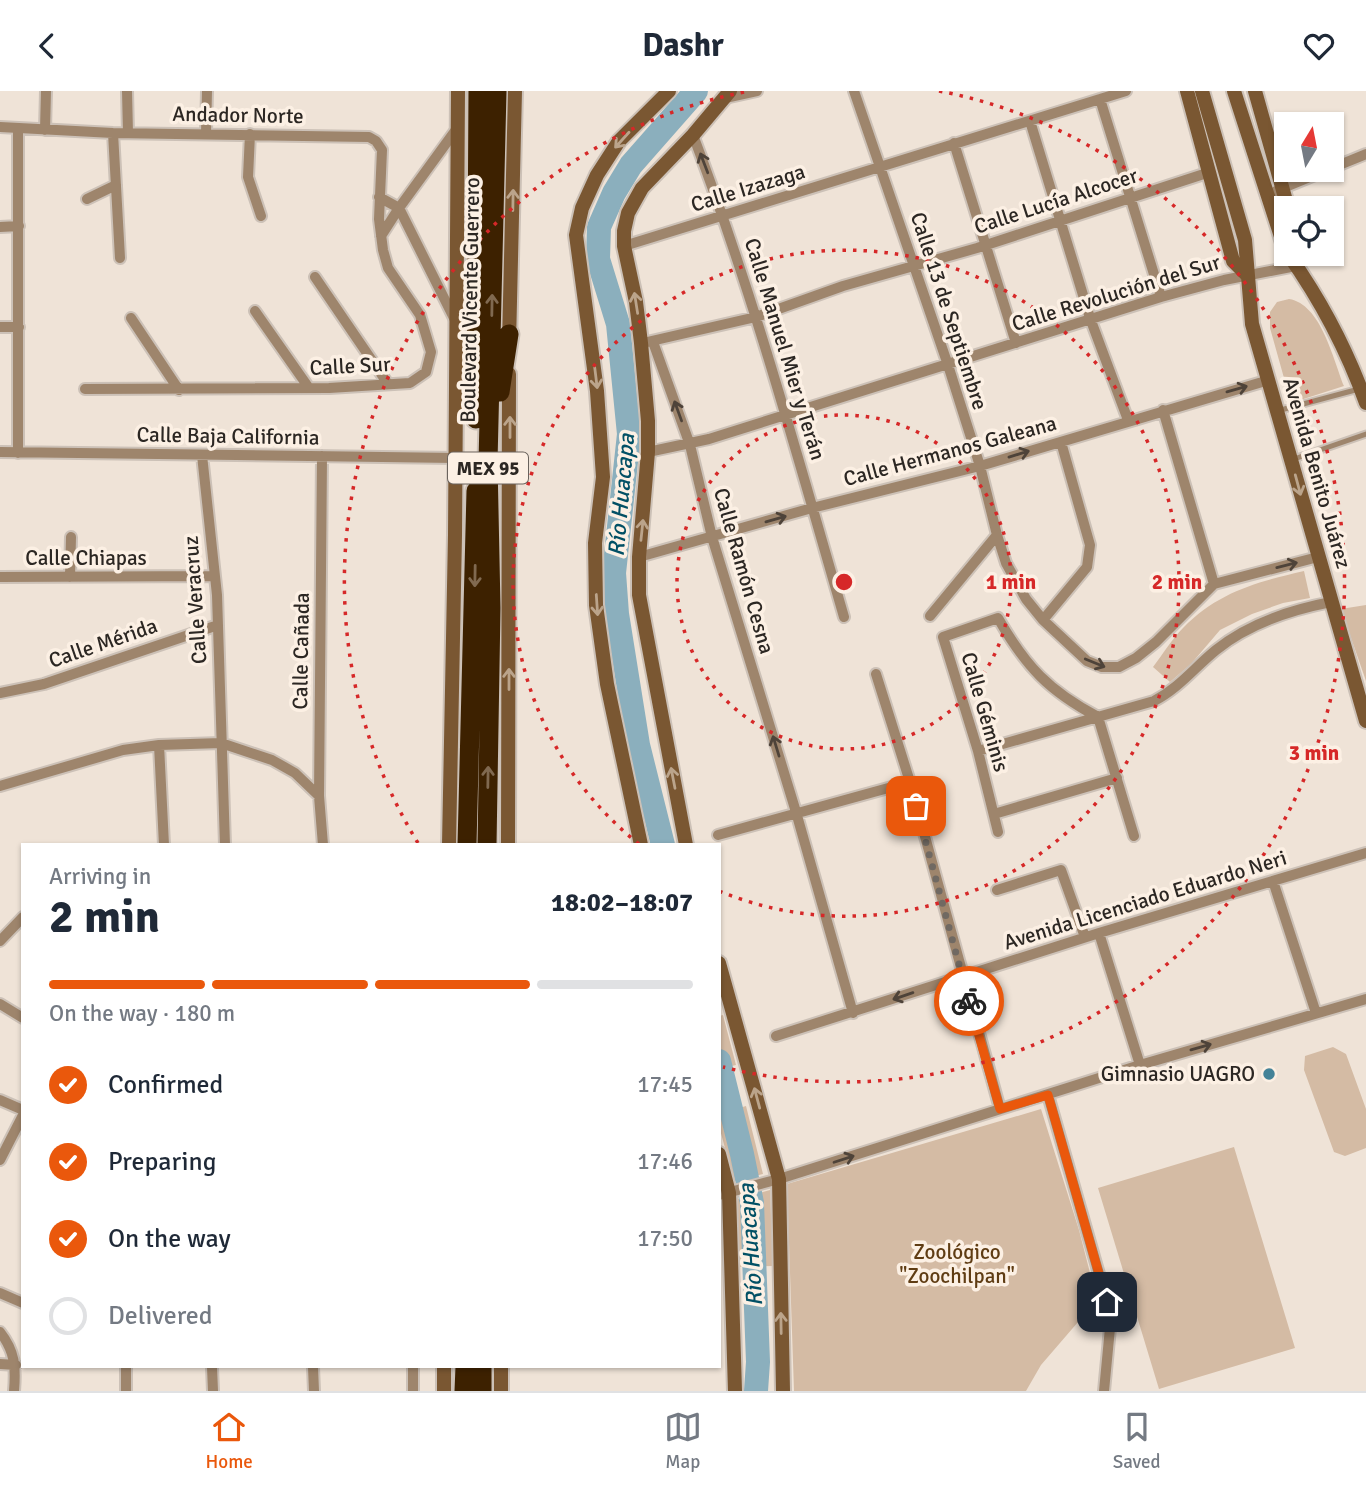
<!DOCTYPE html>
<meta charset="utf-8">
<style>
:root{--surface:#fff;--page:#f2f2f3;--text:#1f2937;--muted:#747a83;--line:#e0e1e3;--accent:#ea580c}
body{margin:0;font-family:Signika,sans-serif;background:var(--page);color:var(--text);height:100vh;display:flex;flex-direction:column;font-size:26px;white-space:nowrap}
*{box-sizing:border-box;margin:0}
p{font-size:23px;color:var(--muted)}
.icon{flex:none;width:38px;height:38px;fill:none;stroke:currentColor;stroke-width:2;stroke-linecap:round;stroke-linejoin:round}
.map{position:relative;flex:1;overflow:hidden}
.panel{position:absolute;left:21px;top:752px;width:700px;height:525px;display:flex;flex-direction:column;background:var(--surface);border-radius:0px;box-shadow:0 2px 5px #0004}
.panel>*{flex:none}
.needle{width:46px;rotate:10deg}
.buttons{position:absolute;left:1274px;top:21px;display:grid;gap:14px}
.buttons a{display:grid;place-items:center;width:70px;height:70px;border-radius:0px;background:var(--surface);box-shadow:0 2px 5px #0004;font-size:35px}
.pin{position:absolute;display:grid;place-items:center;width:60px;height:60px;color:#fff;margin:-30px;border-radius:14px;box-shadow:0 4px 10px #0006}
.courier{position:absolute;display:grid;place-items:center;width:70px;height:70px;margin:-35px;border:5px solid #ea580c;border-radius:50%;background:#fff;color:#222;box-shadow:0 2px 9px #0007}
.overview em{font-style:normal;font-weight:800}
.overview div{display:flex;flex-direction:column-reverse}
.overview{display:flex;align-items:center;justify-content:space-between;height:119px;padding:0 28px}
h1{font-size:46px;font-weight:800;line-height:52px}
.bar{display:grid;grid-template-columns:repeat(4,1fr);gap:10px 7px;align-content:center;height:84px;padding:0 28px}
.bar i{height:9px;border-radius:5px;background:var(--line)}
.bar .current{background:var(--accent)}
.bar p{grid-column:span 4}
ol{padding:0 28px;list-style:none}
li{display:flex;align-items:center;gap:21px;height:77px}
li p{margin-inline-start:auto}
li .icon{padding:7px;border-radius:50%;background:var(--accent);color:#fff;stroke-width:4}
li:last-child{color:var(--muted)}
li i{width:38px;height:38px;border:4px solid var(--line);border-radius:50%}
header{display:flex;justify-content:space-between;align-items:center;height:91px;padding:0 28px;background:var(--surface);font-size:32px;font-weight:800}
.menu{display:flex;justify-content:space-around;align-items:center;height:98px;border-top:2px solid var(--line);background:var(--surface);font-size:19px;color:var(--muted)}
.menu a{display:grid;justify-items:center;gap:4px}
.menu .current{color:var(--accent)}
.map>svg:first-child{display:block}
.green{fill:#d4bba4}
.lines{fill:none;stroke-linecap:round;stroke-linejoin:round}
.river{stroke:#8bafbd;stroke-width:24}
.lane-casing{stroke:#ccc1b7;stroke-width:9}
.street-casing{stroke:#ccc1b7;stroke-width:14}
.secondary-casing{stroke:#ccc1b7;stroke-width:18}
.highway-casing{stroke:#ccc1b7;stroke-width:23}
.lane{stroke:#9e856c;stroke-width:5}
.street{stroke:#9e856c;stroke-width:10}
.secondary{stroke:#7a5732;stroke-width:14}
.highway{stroke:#3d2100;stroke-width:19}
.oneway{stroke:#bba48b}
.oneway2{stroke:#4e4339}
.oneway3{stroke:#806950}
.done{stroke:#706962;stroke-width:7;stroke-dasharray:0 12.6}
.route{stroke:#ea580c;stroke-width:9}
.ring{fill:none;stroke:#d62828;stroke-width:3.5;stroke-dasharray:3.5 7}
.poi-dot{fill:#448398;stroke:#fcf0e4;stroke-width:2.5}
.labels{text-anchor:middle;stroke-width:7;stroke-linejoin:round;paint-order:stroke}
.shield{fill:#fcf0e4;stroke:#6a635d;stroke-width:2}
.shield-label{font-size:19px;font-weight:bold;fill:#2c2723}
.street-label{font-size:21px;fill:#2c2723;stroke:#fcf0e4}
.poi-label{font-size:21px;fill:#2c2723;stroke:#fcf0e4;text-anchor:end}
.park-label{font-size:21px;fill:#5f3c13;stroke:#fcf0e4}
.water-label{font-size:23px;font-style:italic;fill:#025065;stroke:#fcf0e4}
.centre{fill:#d62828;stroke:#fcf0e4;stroke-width:3.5}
.ring-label{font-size:21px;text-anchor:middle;font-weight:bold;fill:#d62828;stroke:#fcf0e4;stroke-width:7;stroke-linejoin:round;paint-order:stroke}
</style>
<header><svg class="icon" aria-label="back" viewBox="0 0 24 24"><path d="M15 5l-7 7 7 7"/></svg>Dashr<svg class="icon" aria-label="heart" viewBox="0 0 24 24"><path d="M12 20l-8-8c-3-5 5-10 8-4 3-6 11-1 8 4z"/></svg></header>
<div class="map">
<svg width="1366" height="1300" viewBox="0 0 1366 1300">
<rect width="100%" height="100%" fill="#efe3d7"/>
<!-- green -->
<path class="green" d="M 1289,208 C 1321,213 1333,268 1344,295 L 1291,312 L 1270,237 L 1270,221 L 1277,211 Z
M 1304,480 L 1310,507 L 1283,512 L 1252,523 L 1220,539 L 1191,573 L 1170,591 L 1153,576 C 1163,563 1172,548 1183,537 C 1218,501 1257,491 1304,480 Z
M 1366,514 L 1366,590 L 1341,518 Z
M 723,924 L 736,974 L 719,978 L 719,925 Z
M 1333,956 L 1346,963 L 1366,1018 L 1366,1057 L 1345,1065 L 1334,1061 L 1304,979 L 1305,965 Z
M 746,1015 L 763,1083 L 734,1090 L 719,1035 L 719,1023 Z
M 1041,1018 L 1079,1139 L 1097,1209 L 1041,1274 L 1026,1300 L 794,1300 L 787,1093 Z
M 1234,1056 L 1295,1257 L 1159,1298 L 1098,1097 Z
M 770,1099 L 773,1175 L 737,1176 L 734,1109 Z"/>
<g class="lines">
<!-- river -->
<path class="river" d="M 663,754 L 638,654 L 617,523 L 614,482 L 629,343 L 618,233 L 598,168 L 599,136 L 614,102 L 631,74 L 696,0
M 719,970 L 742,1063 L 752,1112 L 758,1271 L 756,1300"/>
<!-- lane casing -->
<g class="lane-casing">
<path id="lane" d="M 1277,320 L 1359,298
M 1294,368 L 1366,343"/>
</g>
<!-- street casing -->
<g class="street-casing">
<path id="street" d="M 127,0 L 128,42
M 854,0 L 948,274 L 980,375 L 997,444 L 1006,472 L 1026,508 L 1043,529 L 1087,570 L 1102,576 L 1119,576 L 1136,567 L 1156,551 L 1214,493 L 1318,466
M 725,7 L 757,0
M 1100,8 L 1161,206
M 1030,30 L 1090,227 L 1128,329
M 0,36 L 113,42 L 369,46 L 376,50 L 382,59 L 379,128 L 383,159 L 388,177 L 420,224 L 431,261 L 426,281 L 410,292 L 329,297 L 85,298
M 45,39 L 46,0
M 113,42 L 120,167
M 206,42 L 207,0
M 250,43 L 248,86 L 261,125
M 693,44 C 753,202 797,364 844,526
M 954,52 L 1016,252
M 1332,77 L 1366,63
M 1276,100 L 1327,79
M 379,106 L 399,117 L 455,229
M 87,108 L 116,94
M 0,136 L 19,135
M 381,145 L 399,117 L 458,36
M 624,155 L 1126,0
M 315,186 L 388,293
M 255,220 L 309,297
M 131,227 L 179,299
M 0,236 L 19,236
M 647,251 L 756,226 L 843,195 L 977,157 L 1210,81
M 653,251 L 690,354 L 712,446 L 796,721 L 853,922
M 1163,319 L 1214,493
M 0,361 L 456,367
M 648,361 L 709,348 L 1161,206 L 1224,189 L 1296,175
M 18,362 L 18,37
M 202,364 L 217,504 L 225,754
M 322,365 L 319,705 L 323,754
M 639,466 L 812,417 L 980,375 L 1269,289
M 0,486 L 215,485
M 70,486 L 71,446
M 930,525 L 997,444
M 1043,529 L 1087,476 L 1090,454 L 1061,351
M 876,583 L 910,691 L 1000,1018
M 0,602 L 44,593 L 218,534
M 1098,626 L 1134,745
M 159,654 L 164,754
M 978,660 L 1154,610 C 1179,597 1195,576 1216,559 C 1249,532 1290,519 1331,511
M 0,695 L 123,659 L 159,654 L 221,652 L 272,669 L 295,682 L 319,705
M 994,723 L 1117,687
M 998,741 L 978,660 L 943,546 L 998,527 C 1026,576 1049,600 1098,626
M 718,744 L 910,691
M 1273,790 L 1316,922
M 997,799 L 1061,779 L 1085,846
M 1099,842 L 1140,974
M 0,850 L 23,826
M 0,913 L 23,927
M 776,945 L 1099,842 L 1366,762
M 1048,1004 L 1107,1211 L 1110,1237 L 1104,1300
M 0,1009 L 23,1019
M 0,1069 L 23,1024
M 719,1104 L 779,1088 L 1140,974 L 1366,908
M 0,1202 L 23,1212
M 0,1241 C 15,1260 16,1276 14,1300
M 0,1273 L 16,1274
M 212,1276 L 213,1300
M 313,1276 L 314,1300
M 413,1276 L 413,1300
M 126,1300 L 126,1276"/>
</g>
<!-- secondary casing -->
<g class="secondary-casing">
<path id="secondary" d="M 1187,0 L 1233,170 L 1248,185
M 1202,0 L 1245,149 L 1252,233 L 1366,630
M 1234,0 L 1286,161
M 1255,0 L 1288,117
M 1288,163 C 1320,208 1347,259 1366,312
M 509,252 L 515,0
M 449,754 L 455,444 L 458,0
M 508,754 L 509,283
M 641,754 L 607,593 L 596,514 L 595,452 L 603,386 L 597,300 L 576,144 L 582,117 L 597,84 L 619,50 L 669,0
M 686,754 L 639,504 L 639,466 L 648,361 L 648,330 L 641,252 L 636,211 L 624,155 L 624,140 L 628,122 L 642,97 L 693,44 L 730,0
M 719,872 L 779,1088 L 783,1300
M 719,1063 L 729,1102 L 735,1300
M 444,1300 L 444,1276
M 501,1300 L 501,1276"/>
</g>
<!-- highway casing -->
<g class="highway-casing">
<path id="highway" d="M 500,301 L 509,243
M 476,328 L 478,0
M 467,754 L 476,400
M 487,754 L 491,517 L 488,371 L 497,0
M 464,1300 L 465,1276
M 482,1300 L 482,1276"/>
</g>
<!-- lane -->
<use href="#lane" class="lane"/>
<!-- street -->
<use href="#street" class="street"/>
<!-- secondary -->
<use href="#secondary" class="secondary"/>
<!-- highway -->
<use href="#highway" class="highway"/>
</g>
<!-- one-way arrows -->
<defs><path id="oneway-shaft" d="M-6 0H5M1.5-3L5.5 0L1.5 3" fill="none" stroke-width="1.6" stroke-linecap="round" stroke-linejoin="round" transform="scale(1.75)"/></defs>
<g class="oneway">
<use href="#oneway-shaft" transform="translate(622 49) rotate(132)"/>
<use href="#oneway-shaft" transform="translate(513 109) rotate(-89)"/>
<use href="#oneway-shaft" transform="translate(636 212) rotate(-99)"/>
<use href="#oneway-shaft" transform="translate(596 287) rotate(83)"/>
<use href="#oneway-shaft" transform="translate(510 336) rotate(-90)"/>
<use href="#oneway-shaft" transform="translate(1298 394) rotate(75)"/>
<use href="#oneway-shaft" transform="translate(642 439) rotate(-84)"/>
<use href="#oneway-shaft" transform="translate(597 514) rotate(86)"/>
<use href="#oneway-shaft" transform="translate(509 588) rotate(-90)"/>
<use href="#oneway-shaft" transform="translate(673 687) rotate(-101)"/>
<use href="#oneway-shaft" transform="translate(757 1007) rotate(-105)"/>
<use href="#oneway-shaft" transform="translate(781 1232) rotate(-91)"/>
</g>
<g class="oneway2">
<use href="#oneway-shaft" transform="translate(704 72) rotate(-111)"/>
<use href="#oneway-shaft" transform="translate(1237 298) rotate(-16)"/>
<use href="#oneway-shaft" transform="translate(678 320) rotate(-110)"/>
<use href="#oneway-shaft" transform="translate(1019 363) rotate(-17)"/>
<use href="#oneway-shaft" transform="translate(776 428) rotate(-16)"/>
<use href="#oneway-shaft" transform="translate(1287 474) rotate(-14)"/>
<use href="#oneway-shaft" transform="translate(1095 572) rotate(22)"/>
<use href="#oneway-shaft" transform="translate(776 655) rotate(-107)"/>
<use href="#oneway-shaft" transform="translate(903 905) rotate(161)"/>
<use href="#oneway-shaft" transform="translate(1201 956) rotate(-16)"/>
<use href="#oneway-shaft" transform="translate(844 1068) rotate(-18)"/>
</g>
<g class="oneway3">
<use href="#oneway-shaft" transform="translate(492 214) rotate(-89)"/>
<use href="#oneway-shaft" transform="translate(475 485) rotate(91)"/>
<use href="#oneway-shaft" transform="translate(488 686) rotate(-89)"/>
</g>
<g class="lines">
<!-- done -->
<path class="done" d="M 916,715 L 969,910"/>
<!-- route -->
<path class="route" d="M 969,910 L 1000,1018 L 1048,1004 L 1107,1211"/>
</g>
<!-- distance rings -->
<g class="ring">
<circle cx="844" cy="491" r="167"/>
<path d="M639 753A333 333 0 1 1 719 800"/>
<path d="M418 752A500 500 0 0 1 749 0M939 0A500 500 0 1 1 723 976"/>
</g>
<!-- markers -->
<circle class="poi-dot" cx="1269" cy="983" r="7"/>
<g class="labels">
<!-- shield labels -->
<rect class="shield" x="448" y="361.5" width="80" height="31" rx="5"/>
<g class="shield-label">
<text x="488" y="384">MEX 95</text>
</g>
<!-- street labels -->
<g class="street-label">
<text transform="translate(238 24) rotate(1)" y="7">Andador Norte</text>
<text transform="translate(748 97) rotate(-17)" y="7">Calle Izazaga</text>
<text transform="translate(1056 110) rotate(-18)" y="7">Calle Lucía Alcocer</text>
<text transform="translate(1116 202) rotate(-17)" y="7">Calle Revolución del Sur</text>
<text transform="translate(470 209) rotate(-89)" y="7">Boulevard Vicente Guerrero</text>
<text transform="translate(949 220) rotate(72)" y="7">Calle 13 de Septiembre</text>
<text transform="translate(785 258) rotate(73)" y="7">Calle Manuel Mier y Terán</text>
<text transform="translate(350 275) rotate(-3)" y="7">Calle Sur</text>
<text transform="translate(228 345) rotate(1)" y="7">Calle Baja California</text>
<text transform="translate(950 360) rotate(-15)" y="7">Calle Hermanos Galeana</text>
<text transform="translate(1317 382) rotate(74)" y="7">Avenida Benito Juárez</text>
<text x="86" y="474">Calle Chiapas</text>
<text transform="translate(744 480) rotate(74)" y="7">Calle Ramón Cesna</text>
<text transform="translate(195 509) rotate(-94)" y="7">Calle Veracruz</text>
<text transform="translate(103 552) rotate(-19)" y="7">Calle Mérida</text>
<text transform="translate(301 560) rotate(-89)" y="7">Calle Cañada</text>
<text transform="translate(985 621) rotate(74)" y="7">Calle Géminis</text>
<text transform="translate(1145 809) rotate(-17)" y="7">Avenida Licenciado Eduardo Neri</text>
</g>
<!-- poi labels -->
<g class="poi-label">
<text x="1255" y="990">Gimnasio UAGRO</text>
</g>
<!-- park labels -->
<g class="park-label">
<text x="957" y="1168">Zoológico<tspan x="957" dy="24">"Zoochilpan"</tspan></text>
</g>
<!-- water labels -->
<g class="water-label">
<text transform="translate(621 404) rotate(-85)" y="8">Río Huacapa</text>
<text transform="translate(750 1154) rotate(-94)" y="8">Río Huacapa</text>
</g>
</g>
<circle cx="844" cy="491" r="10" class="centre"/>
<g class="ring-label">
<text x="1011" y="498">1 min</text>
<text x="1177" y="498">2 min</text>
<text x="1314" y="669">3 min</text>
</g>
</svg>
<div class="buttons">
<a><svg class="needle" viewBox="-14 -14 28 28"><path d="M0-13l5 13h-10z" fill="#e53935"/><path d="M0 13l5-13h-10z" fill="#747a83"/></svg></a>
<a><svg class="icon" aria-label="locate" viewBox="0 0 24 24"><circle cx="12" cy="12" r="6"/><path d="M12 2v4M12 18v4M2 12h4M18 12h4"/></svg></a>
</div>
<div class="pin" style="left:916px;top:715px;background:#ea580c"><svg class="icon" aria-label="bag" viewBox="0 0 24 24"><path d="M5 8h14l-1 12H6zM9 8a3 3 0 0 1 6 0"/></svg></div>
<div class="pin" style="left:1107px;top:1211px;background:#1f2937"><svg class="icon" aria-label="home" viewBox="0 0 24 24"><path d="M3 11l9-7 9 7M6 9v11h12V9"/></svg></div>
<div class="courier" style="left:969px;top:910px"><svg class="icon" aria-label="bike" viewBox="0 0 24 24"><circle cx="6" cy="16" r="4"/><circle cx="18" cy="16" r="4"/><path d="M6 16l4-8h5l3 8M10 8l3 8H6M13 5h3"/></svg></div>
<section class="panel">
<div class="overview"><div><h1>2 min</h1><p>Arriving in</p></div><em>18:02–18:07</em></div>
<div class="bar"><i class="current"></i><i class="current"></i><i class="current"></i><i></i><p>On the way · 180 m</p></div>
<ol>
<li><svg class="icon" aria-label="check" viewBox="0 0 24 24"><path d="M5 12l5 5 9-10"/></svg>Confirmed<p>17:45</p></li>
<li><svg class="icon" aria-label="check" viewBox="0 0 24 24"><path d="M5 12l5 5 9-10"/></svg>Preparing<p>17:46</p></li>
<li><svg class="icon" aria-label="check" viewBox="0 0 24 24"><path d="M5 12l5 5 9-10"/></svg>On the way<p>17:50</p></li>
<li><i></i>Delivered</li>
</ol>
</section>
</div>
<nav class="menu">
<a class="current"><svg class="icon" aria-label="home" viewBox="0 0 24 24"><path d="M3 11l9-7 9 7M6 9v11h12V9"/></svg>Home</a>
<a><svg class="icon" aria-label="map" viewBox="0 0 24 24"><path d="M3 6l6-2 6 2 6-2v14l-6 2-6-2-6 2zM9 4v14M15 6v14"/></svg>Map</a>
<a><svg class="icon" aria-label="saved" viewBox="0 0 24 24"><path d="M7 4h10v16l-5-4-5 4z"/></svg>Saved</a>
</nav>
